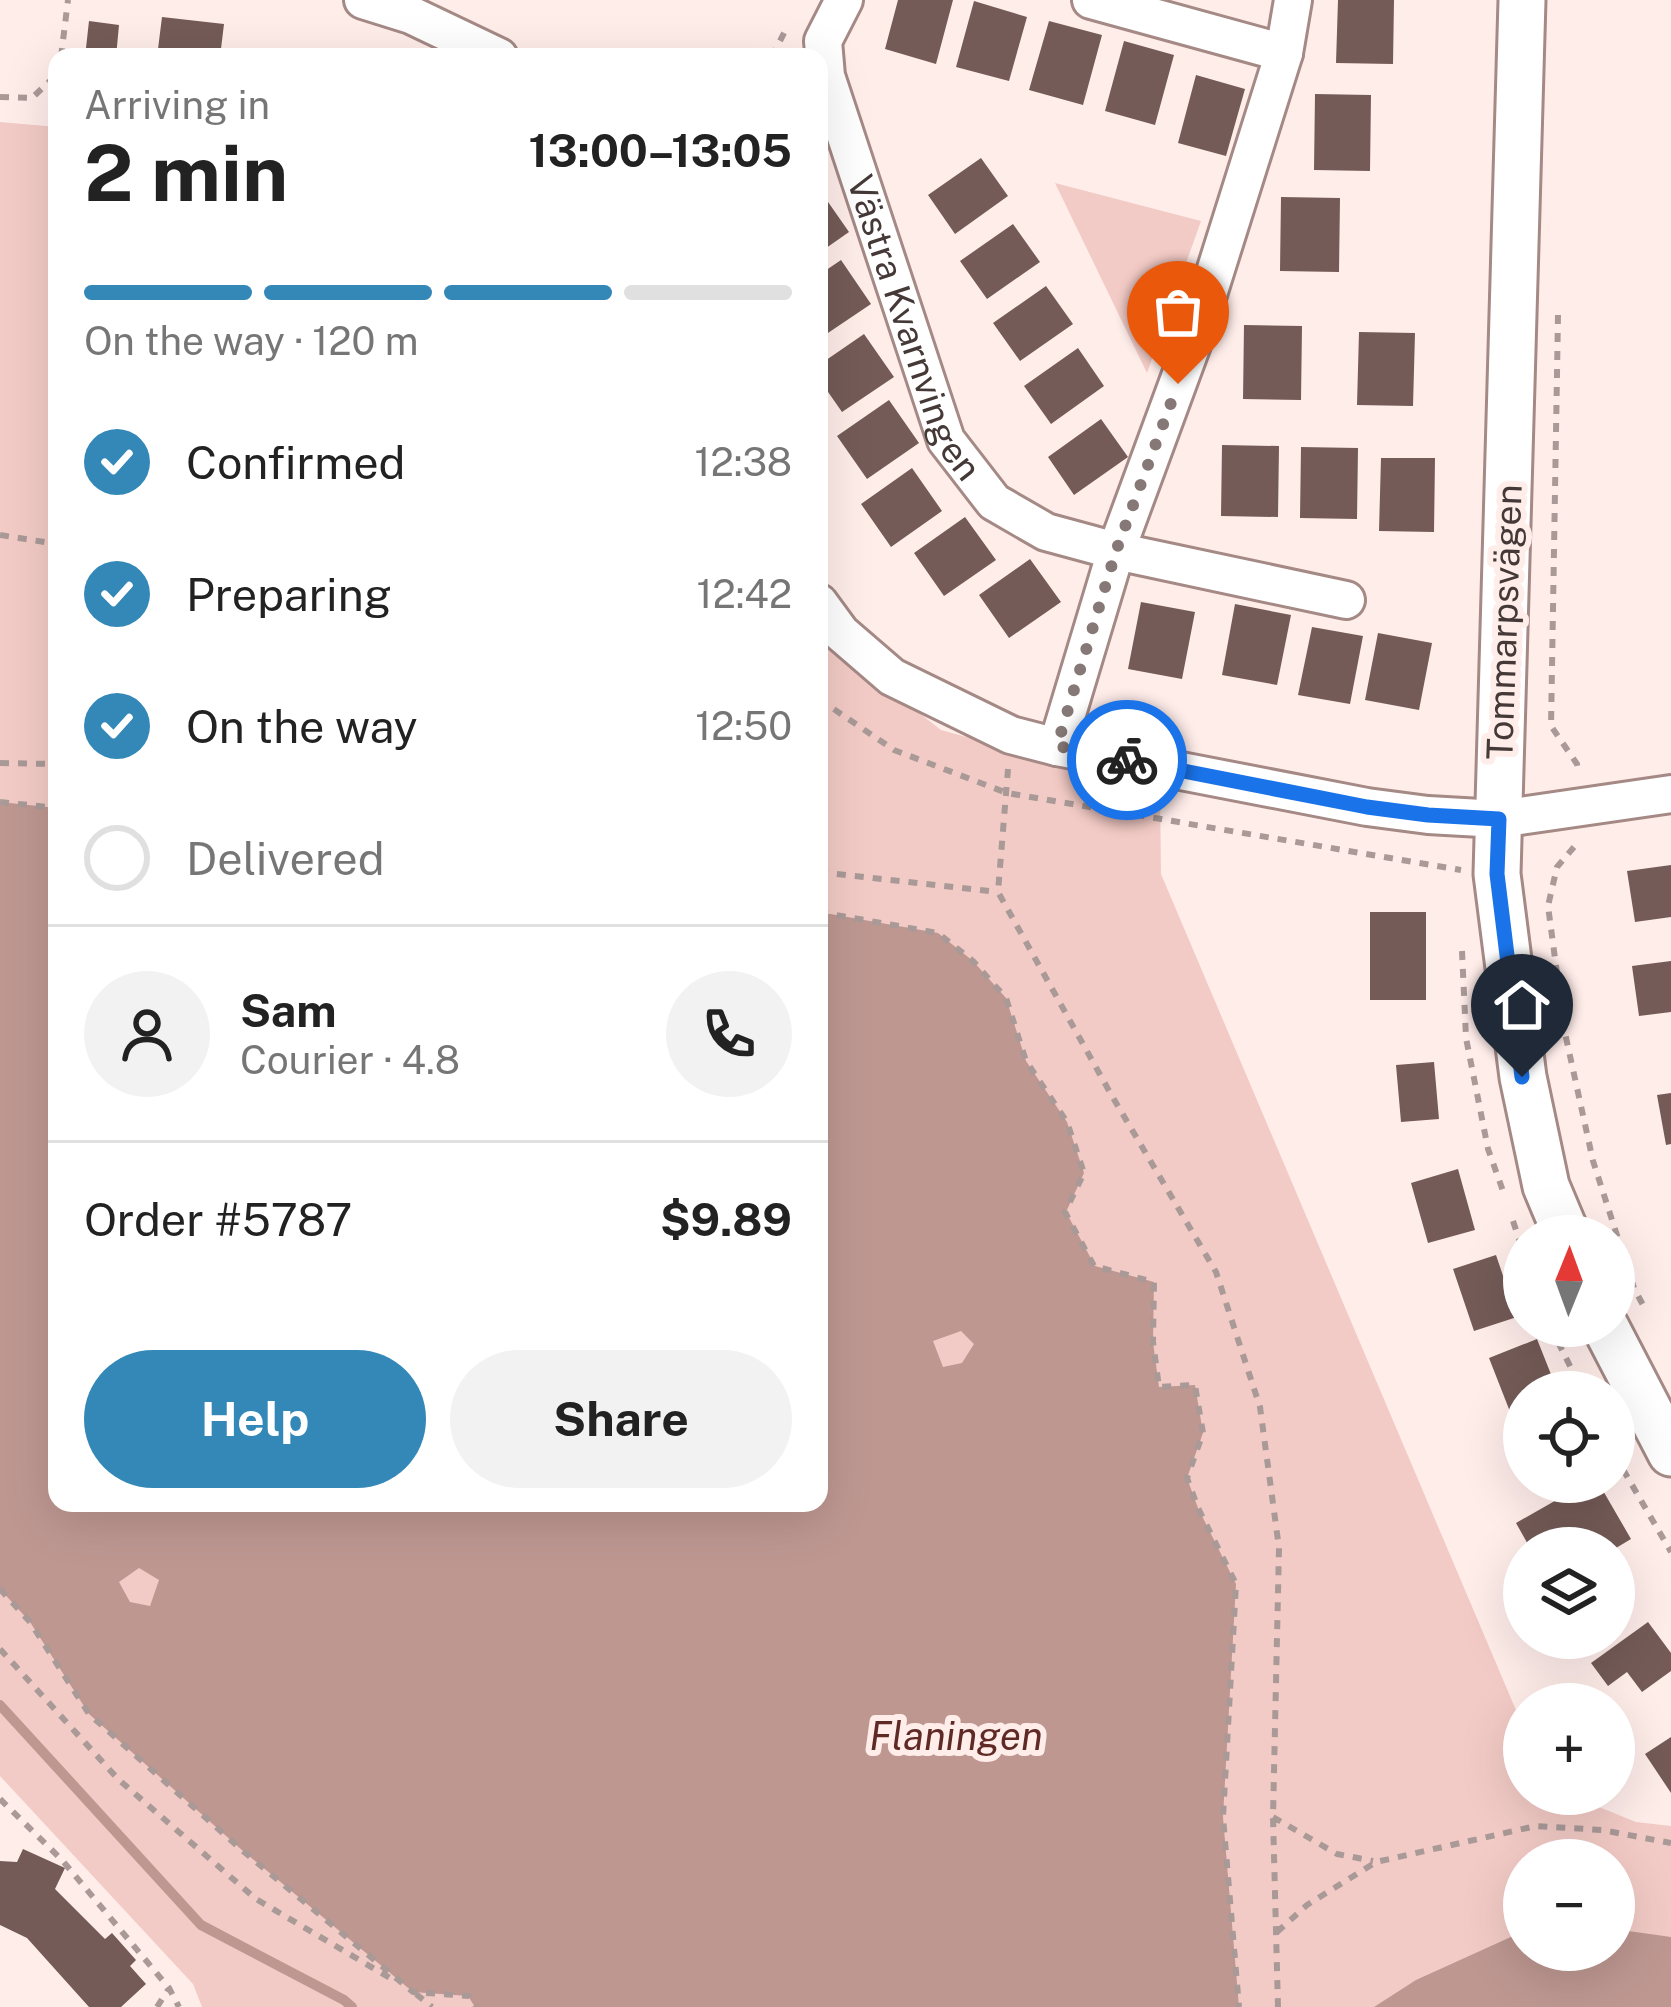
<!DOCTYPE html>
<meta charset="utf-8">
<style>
:root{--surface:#fff;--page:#f2f2f2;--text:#222;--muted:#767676;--line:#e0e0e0;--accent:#3388b8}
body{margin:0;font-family:"Public Sans",sans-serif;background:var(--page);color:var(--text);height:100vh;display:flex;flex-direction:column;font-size:45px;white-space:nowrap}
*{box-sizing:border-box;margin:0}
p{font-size:39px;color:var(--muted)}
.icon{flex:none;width:66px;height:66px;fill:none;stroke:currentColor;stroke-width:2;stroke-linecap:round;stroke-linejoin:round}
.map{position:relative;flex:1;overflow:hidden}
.side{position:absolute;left:48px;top:48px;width:780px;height:1464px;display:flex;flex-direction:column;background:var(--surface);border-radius:24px;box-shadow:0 12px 48px #0002}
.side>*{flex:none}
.needle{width:78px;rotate:1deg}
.controls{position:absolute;left:1503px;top:1215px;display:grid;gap:24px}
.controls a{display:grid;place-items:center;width:132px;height:132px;border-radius:50%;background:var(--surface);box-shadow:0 12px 48px #0002;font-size:60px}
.pin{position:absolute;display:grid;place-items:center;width:102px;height:102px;color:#fff;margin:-123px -51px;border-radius:50% 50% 50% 0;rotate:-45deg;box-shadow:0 0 12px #0007}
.pin .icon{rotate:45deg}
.courier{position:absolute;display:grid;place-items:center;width:120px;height:120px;margin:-60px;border:9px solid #1a73e8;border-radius:50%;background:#fff;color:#222;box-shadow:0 3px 15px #0007}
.overview em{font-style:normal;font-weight:700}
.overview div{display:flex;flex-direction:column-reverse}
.overview{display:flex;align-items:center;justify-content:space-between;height:204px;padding:0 36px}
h1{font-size:78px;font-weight:700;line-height:90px}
.bar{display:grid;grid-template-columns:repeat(4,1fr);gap:18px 12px;align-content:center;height:144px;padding:0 36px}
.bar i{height:15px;border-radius:9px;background:var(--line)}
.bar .current{background:var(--accent)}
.bar p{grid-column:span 4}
.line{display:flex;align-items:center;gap:30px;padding:0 36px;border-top:3px solid var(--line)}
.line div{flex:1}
.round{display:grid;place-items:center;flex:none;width:126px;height:126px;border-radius:63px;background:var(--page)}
ol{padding:0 36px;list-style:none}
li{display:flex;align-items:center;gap:36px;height:132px}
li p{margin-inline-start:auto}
li .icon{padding:12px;border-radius:50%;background:var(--accent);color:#fff;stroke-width:4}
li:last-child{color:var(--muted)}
li i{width:66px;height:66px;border:6px solid var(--line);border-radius:50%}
.cta{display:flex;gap:24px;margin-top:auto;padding:24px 36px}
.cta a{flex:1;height:138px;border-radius:72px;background:var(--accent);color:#fff;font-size:48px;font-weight:700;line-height:138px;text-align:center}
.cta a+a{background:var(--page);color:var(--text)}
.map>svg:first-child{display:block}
.green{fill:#f3cbc6;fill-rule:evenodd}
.water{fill:#be9791;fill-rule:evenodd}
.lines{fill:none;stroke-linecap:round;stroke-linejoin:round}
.stream{stroke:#be9791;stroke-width:10}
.building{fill:#745b57}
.minor-casing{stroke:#a48985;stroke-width:42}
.tertiary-casing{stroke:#a48985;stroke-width:51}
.path{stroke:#a99a98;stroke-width:6;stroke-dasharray:9 9;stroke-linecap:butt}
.minor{stroke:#fff;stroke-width:36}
.tertiary{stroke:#fff;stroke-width:45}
.done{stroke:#867876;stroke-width:12;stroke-dasharray:0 21.6}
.route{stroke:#1a73e8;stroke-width:15}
.labels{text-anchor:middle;stroke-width:12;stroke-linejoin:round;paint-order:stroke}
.street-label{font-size:36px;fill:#453937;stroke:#ffedea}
.water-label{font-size:39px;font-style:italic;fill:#5f2a25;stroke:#ffedea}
</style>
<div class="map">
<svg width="1671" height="2007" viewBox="0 0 1671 2007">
<rect width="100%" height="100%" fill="#ffedea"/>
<!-- green -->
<path class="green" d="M 0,122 L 57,127 L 57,224 L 51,288 L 57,290 L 57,1503 L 819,1503 L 819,635 L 941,730 L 1160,790 L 1161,874 L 1524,1729 L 1524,1794 L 1567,1794 L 1636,1822 L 1671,1826 L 1671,2007 L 202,2007 L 193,1984 L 0,1776 ZM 1524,1860 L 1614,1860 L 1614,1950 L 1524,1950 Z
M 1055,183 L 1201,221 L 1147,373 Z"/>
<!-- water -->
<path class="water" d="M 0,802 L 57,808 L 57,1503 L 819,1503 L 819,912 L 938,933 L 973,961 L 1006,998 L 1026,1061 L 1067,1122 L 1084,1173 L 1066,1212 L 1095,1266 L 1154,1282 L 1153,1342 L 1159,1387 L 1195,1385 L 1203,1433 L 1187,1478 L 1198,1508 L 1236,1584 L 1223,1817 L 1239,2007 L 475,2007 L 468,1996 L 413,1992 L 243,1851 L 89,1714 L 30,1622 L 0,1589 ZM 961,1331 L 974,1344 L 962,1363 L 943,1367 L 933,1341 ZM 139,1568 L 159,1580 L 150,1606 L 130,1602 L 119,1582 Z
M 1614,1929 L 1671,1937 L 1671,2007 L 1374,2007 L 1416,1980 L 1524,1931 L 1524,1950 L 1614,1950 Z"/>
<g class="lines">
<!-- stream -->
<path class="stream" d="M 0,1705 L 201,1925 L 344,2000 L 352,2007"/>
</g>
<!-- building -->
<path class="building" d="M 898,0 L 953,0 L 936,64 L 885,49 Z
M 1338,0 L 1394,0 L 1393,64 L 1336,63 Z
M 974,1 L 1027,17 L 1009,81 L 956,67 Z
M 162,17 L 224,24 L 220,57 L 157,57 Z
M 89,21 L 119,25 L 116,57 L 85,57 Z
M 1049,21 L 1102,35 L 1083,105 L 1029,90 Z
M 1124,41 L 1174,55 L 1155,125 L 1105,111 Z
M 1196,75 L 1245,89 L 1226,156 L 1178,143 Z
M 1315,94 L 1371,95 L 1370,171 L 1314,170 Z
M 981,158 L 1008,196 L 955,234 L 928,195 Z
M 819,189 L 849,232 L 819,253 Z
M 1281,197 L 1340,198 L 1339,272 L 1280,271 Z
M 1013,224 L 1040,262 L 987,299 L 960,261 Z
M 841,260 L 871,304 L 819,339 L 819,275 Z
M 1046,286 L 1073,324 L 1020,361 L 993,323 Z
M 1244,325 L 1302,326 L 1301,400 L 1243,399 Z
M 1359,332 L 1415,333 L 1413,406 L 1357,405 Z
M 864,334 L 894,377 L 842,412 L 819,379 L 819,365 Z
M 1078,348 L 1104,386 L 1051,424 L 1024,386 Z
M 889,400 L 919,443 L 867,479 L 837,436 Z
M 1101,419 L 1128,457 L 1074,495 L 1048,457 Z
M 1222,445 L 1279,446 L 1278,517 L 1221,516 Z
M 1301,447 L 1358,448 L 1357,519 L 1300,518 Z
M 1381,458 L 1435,458 L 1434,532 L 1379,531 Z
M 912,468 L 942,511 L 891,547 L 861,504 Z
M 965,517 L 996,560 L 944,596 L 914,553 Z
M 1030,559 L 1061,602 L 1009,638 L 979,595 Z
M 1141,602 L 1195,612 L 1182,679 L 1128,669 Z
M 1235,604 L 1291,615 L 1277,685 L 1222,675 Z
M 1312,627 L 1363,636 L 1350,704 L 1298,695 Z
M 1378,633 L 1432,643 L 1419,710 L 1365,700 Z
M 1671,865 L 1671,917 L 1635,922 L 1627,871 Z
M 1370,912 L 1426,912 L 1426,1000 L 1370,1000 Z
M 1671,961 L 1671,1012 L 1639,1016 L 1632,966 Z
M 1434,1062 L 1439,1119 L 1401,1122 L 1396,1065 Z
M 1671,1093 L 1671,1144 L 1666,1145 L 1657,1095 Z
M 1458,1169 L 1475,1230 L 1428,1243 L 1411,1183 Z
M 1496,1255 L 1517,1317 L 1474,1331 L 1453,1269 Z
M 1537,1339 L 1558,1392 L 1524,1392 L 1524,1424 L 1516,1427 L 1489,1358 Z
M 1588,1482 L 1598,1482 L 1631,1539 L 1616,1548 L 1581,1548 L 1573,1535 L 1551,1548 L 1530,1548 L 1516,1523 Z
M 1648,1622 L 1671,1653 L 1671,1671 L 1642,1692 L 1627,1672 L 1608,1686 L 1591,1663 Z
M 1671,1737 L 1671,1793 L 1645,1754 Z
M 23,1849 L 65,1868 L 55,1889 L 105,1939 L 112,1933 L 136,1960 L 130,1966 L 146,1984 L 121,2007 L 89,2007 L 27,1938 L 0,1925 L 0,1861 L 17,1862 Z"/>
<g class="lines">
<!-- minor casing -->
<g class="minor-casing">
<g id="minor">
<path d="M 363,0 L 411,15 L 499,57"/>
<path id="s1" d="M 844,0 L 823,41 L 826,76 L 946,440 L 994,502 L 1046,532 L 1116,551 L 1346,600"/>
<path d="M 1091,0 L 1284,53"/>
<path d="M 819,603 L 841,633 L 892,677 L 1011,735 L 1057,747 L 1367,807 L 1428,815 L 1499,819 L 1671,794"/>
<path d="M 1057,747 L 1116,551 L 1193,342 L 1284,53 L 1293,0"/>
</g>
</g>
<!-- tertiary casing -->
<g class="tertiary-casing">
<path id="tertiary" d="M 1522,0 L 1497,874 L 1523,1077 L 1546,1186 L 1567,1236
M 1605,1326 L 1671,1453"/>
</g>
<!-- path -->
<path class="path" d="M 61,57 L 68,0
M 772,57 L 788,25
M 0,97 L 32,98 L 55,76 L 57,71
M 1558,315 L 1551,726 L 1577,764 L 1579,774
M 0,535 L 57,544
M 819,699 L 894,750 L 1007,793 L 1461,870
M 0,763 L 57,764
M 1008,769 L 998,892 L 1112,1096 L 1216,1272 L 1260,1407 L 1279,1548 L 1273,1817 L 1278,2007
M 0,802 L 57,808
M 1574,847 L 1557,867 L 1548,906 L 1565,1033 L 1593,1161 L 1634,1288 L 1643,1305
M 819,872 L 998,892
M 819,912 L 938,933 L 973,961 L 1006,998 L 1026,1061 L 1067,1122 L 1084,1173 L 1065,1212 L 1094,1266 L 1154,1282 L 1153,1342 L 1159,1387 L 1195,1385 L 1203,1433 L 1187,1478 L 1198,1508 L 1236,1584 L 1223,1817 L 1239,2007
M 1462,951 L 1466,1038 L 1488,1149 L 1503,1191
M 1513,1221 L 1524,1254
M 1550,1326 L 1583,1392
M 1614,1454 L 1671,1552
M 0,1589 L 30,1622 L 89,1714 L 243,1851 L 413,1992 L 469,1996 L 475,2007
M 0,1649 L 118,1779 L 256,1899 L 395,1981
M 0,1799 L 62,1860 L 169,1988 L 179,2007
M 1273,1817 L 1337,1854 L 1373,1861
M 1277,1932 L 1307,1905 L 1376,1862 L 1536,1826 L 1602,1830 L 1671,1843
M 416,1994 L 432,2007
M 157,2007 L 168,1990"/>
<!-- minor -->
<use href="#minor" class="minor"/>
<!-- tertiary -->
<use href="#tertiary" class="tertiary"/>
</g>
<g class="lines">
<!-- done -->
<path class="done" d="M 1127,760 L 1057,746 L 1116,551 L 1178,384"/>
<!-- route -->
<path class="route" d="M 1127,760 L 1367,807 L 1428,815 L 1499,819 L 1497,874 L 1522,1077"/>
</g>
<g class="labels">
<!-- street labels -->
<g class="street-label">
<text dy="13" stroke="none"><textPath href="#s1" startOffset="348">Västra Kvarnvingen</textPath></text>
<text transform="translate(1504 622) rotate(-88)" y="13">Tommarpsvägen</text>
</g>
<!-- water labels -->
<g class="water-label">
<text x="956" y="1750">Flaningen</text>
</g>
</g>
</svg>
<div class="controls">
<a><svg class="needle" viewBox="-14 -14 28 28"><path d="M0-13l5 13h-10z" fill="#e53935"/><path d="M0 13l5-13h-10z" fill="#767676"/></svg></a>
<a><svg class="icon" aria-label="locate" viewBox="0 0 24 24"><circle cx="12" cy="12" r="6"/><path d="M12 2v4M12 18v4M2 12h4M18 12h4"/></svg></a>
<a><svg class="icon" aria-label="layers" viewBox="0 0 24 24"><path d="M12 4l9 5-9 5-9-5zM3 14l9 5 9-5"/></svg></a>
<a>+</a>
<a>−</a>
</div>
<div class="pin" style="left:1178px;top:384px;background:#ea580c"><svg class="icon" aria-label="bag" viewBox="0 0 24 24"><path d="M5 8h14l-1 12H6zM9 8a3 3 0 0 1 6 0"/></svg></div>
<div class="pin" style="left:1522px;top:1077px;background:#1f2937"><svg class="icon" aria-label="home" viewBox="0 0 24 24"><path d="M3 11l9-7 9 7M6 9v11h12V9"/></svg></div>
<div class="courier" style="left:1127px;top:760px"><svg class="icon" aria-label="bike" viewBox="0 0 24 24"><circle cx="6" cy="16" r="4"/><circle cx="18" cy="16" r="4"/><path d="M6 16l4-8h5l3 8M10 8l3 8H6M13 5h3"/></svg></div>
<section class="side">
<div class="overview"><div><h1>2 min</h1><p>Arriving in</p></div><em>13:00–13:05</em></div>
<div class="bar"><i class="current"></i><i class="current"></i><i class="current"></i><i></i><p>On the way · 120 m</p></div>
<ol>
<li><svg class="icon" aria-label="check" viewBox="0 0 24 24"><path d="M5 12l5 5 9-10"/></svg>Confirmed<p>12:38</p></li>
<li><svg class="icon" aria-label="check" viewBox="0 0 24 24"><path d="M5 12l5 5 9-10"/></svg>Preparing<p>12:42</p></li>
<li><svg class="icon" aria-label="check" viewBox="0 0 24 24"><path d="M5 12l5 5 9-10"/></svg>On the way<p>12:50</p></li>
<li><i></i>Delivered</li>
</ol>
<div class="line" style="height:216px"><a class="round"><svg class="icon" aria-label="person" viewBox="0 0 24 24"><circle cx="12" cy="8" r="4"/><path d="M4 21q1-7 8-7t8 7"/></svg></a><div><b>Sam</b><p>Courier · 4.8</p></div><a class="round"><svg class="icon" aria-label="phone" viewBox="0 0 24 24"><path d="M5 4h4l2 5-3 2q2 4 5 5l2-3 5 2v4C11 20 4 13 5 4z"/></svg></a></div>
<div class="line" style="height:156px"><div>Order #5787</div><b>$9.89</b></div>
<div class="cta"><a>Help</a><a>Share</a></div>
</section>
</div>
